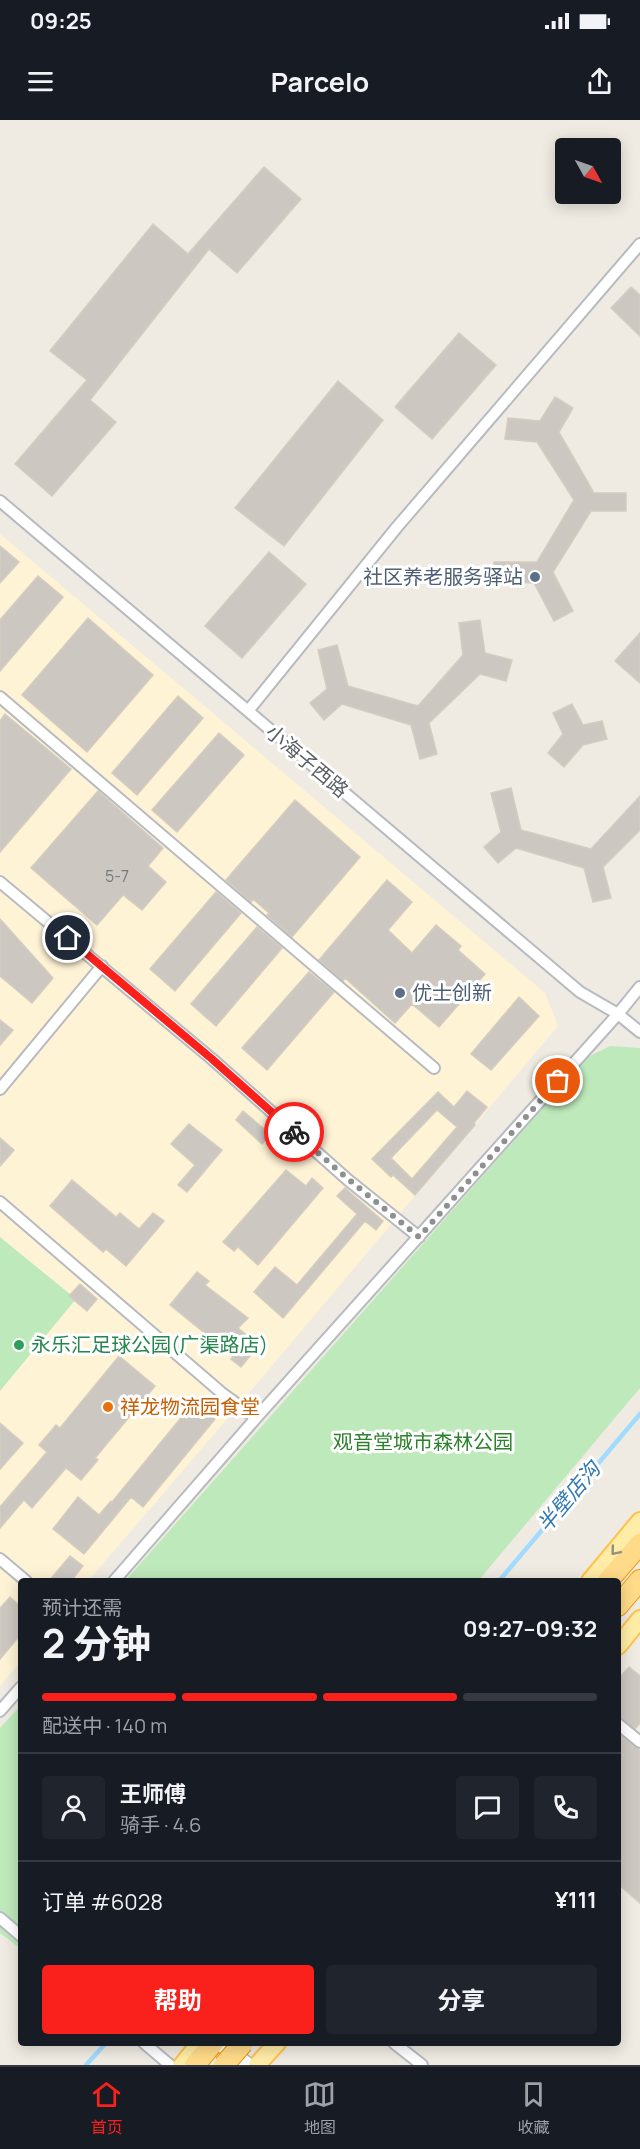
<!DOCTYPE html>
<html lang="zh">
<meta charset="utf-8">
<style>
:root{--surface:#171b24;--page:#20242c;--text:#f1f3f6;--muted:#9ea1a6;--line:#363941;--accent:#fa211c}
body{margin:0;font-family:Manrope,"Noto Sans SC",sans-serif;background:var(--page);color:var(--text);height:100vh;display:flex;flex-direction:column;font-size:22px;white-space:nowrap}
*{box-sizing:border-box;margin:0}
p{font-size:20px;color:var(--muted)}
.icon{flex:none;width:33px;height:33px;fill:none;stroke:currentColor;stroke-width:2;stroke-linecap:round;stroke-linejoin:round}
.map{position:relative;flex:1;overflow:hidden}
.drawer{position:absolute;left:18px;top:1458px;width:603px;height:468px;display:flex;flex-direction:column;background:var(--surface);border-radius:6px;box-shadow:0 3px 15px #0003}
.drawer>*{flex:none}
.needle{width:39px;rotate:130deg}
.buttons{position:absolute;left:555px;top:18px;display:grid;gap:12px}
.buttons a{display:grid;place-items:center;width:66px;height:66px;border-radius:6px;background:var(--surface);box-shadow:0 3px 15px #0003;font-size:30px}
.pin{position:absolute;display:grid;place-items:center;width:51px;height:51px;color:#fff;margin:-26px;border:3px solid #fff;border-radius:50%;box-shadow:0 2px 6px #0007}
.courier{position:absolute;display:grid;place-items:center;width:60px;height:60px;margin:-30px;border:4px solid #fa211c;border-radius:50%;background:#fff;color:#222;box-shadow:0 2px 8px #0007}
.head em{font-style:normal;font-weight:700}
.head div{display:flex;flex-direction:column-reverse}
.head{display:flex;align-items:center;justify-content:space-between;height:102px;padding:0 24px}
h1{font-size:39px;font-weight:700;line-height:45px}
.bar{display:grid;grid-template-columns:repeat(4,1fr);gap:9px 6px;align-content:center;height:72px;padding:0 24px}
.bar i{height:8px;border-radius:4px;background:var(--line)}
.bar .current{background:var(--accent)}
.bar p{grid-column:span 4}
.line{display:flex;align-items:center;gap:15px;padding:0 24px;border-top:2px solid var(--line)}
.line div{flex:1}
.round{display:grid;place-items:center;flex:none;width:63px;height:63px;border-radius:6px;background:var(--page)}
.button{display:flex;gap:12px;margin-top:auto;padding:12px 24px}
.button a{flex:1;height:69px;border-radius:6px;background:var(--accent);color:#fff;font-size:24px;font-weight:700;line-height:69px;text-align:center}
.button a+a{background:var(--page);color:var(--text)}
.status{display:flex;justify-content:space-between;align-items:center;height:42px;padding:0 30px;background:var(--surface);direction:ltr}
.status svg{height:16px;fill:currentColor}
header{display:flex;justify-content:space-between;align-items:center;height:78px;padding:0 24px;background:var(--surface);font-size:27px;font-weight:700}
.dock{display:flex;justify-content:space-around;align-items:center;height:84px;border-top:2px solid var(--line);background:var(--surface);font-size:16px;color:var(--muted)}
.dock a{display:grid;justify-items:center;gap:3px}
.dock .current{color:var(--accent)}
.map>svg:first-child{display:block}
.commercial{fill:#fff3d6}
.green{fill:#bee9bb}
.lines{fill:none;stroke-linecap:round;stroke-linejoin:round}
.stream{stroke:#a1dbff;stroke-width:4.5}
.building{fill:#ccc8c1;stroke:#d4ccbf;stroke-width:1.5;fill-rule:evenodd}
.street-casing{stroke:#b7bbc0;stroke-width:14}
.secondary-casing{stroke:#b6bac0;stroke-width:18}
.primary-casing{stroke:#ffc24a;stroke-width:20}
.highway-casing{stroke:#f09800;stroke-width:22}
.street{stroke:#fff;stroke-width:10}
.secondary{stroke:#fff;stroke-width:15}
.primary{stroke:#ffeca6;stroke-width:16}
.highway{stroke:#ffda88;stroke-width:20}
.highway-bridge-casing{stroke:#f09800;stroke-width:22;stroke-linecap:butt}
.highway-bridge{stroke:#ffda88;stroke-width:20}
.oneway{stroke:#94907b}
.done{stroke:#8e9090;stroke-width:6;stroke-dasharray:0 10.8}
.route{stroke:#fa211c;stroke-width:8}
.service-dot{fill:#5c6f8a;stroke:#fff;stroke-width:2}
.leisure-dot{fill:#2e9e5b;stroke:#fff;stroke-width:2}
.food-dot{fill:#e8710a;stroke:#fff;stroke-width:2}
.labels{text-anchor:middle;stroke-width:6;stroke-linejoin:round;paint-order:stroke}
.number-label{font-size:16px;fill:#76797b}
.service-label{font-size:20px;fill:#4e5e75;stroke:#fff;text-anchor:end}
.street-label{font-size:20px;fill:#5a5f64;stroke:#fff}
.leisure-label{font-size:20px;fill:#27864d;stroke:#fff;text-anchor:start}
.food-label{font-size:20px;fill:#c56008;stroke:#fff;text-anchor:start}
.park-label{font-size:20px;fill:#2c822b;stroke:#fff}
.water-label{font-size:21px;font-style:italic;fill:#3278b2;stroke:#fff}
</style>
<div class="status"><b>09:25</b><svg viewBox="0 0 49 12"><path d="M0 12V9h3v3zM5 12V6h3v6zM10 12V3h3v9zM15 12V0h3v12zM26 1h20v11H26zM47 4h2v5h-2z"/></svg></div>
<header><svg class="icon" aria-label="menu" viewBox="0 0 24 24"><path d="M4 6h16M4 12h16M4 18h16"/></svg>Parcelo<svg class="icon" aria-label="share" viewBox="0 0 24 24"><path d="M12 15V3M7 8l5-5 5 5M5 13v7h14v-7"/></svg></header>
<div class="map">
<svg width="640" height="1945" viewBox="0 0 640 1945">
<rect width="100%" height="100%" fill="#efebe2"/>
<!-- commercial -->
<path class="commercial" d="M 0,414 L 545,873 L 558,906 L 228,1298 L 88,1461 L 21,1461 L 21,1541 L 0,1566 Z"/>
<!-- green -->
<path class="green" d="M 610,926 L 640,928 L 640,1268 L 478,1461 L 125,1461 L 588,937 Z
M 0,1117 L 76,1179 L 0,1271 Z
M 21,1585 L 21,1829 L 0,1813 L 0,1608 Z"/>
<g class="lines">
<!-- stream -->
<path class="stream" d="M 499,1461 L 640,1294
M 86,1945 L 106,1923"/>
</g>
<!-- building -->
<path class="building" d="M 264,47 L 301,79 L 237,153 L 209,129 L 90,280 L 116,302 L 52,376 L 15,344 L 87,260 L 50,231 L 153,104 L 188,134 Z
M 631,167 L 640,175 L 640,216 L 611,188 Z
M 459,213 L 496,245 L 432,319 L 395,287 Z
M 338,261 L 383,300 L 284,426 L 235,388 Z
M 555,277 L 573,288 L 559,312 L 594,373 L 626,373 L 626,391 L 591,391 L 553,452 L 573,491 L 554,501 L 534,463 L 494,462 L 494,442 L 537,442 L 574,380 L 537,322 L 505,319 L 508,298 L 540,301 Z
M 0,426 L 19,442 L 0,463 Z
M 269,432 L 306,464 L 242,538 L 205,506 Z
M 38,456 L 63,477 L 0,551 L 0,500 Z
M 88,498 L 153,555 L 87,632 L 22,575 Z
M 480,500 L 485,533 L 512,540 L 506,561 L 480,554 L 429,603 L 437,634 L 420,639 L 411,605 L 342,584 L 324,600 L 310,583 L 327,569 L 318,530 L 337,525 L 348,566 L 418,586 L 463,535 L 459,503 Z
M 640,513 L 640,563 L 615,541 Z
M 178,576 L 203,598 L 137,675 L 112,653 Z
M 572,584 L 583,605 L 602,601 L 607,619 L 583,625 L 564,647 L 548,633 L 563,614 L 553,593 Z
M 5,594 L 71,649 L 0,732 L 0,601 Z
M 219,613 L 244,635 L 177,712 L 152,690 Z
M 511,668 L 521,710 L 591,729 L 640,676 L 640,710 L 603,747 L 611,778 L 593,782 L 584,748 L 516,728 L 498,743 L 484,727 L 501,712 L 491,673 Z
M 98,671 L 163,728 L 148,746 L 166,762 L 142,790 L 123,775 L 97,805 L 31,748 Z
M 295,680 L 360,737 L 292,817 L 267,795 L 269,793 L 253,779 L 251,782 L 226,760 Z
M 387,760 L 412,782 L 388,810 L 412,833 L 436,805 L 461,826 L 458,830 L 485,854 L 439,907 L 412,884 L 395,903 L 345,858 L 343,861 L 319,840 Z
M 216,772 L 241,793 L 175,871 L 150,849 Z
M 0,799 L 53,858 L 32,883 L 0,856 Z
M 257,807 L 282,828 L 216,906 L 191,884 Z
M 309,852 L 334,872 L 267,950 L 242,928 Z
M 519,877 L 539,896 L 491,950 L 471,934 Z
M 0,900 L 13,910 L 0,925 Z
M 467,971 L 487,987 L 474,1003 L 475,1005 L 415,1075 L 393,1055 L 391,1057 L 372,1039 L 438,972 L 454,987 ZM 437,990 L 457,1007 L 412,1059 L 391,1038 Z
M 243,991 L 270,1014 L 262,1024 L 236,1000 Z
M 189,1004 L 222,1030 L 187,1072 L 178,1065 L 195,1045 L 171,1024 Z
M 0,1018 L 14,1030 L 0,1046 Z
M 286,1050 L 306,1066 L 312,1058 L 323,1068 L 258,1145 L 238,1127 L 234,1131 L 223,1122 Z
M 72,1060 L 116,1097 L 120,1093 L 139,1109 L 153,1093 L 164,1101 L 126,1146 L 106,1129 L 103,1132 L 50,1086 Z
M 345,1068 L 383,1101 L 376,1110 L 365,1101 L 283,1198 L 254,1172 L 275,1147 L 297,1165 L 357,1094 L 337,1076 Z
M 197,1152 L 209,1161 L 205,1165 L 248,1198 L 238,1208 L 259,1225 L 241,1247 L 231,1239 L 233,1236 L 170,1185 Z
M 80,1164 L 97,1179 L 87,1191 L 69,1176 Z
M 119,1236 L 155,1266 L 95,1338 L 98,1340 L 81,1360 L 66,1348 L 32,1388 L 24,1380 L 0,1408 L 0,1387 L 47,1332 L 39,1325 L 56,1305 L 60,1308 Z
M 198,1277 L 219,1294 L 143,1387 L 131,1377 L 84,1434 L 53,1409 L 78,1377 L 99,1395 L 111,1381 L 112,1382 Z
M 0,1303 L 23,1323 L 0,1349 Z
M 70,1436 L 83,1446 L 71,1461 L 49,1461 Z
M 10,1477 L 21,1487 L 21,1514 L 0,1539 L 0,1488 Z
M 629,1547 L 640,1556 L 640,1603 L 635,1609 L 618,1597 L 618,1559 Z
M 618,1614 L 640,1631 L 640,1783 L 618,1764 Z"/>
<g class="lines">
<!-- street casing -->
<g class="street-casing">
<path id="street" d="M 0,381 L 580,872 L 618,894 L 640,912
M 0,577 L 434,948
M 248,591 L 397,407 L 640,124
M 0,762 L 212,939 L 348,1060 L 419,1117
M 0,969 L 102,846
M 0,1082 L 223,1274 L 256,1298
M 0,1439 L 26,1461
M 114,1461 L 256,1298 L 618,894 L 640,867
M 0,1591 L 21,1567
M 618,1604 L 640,1622
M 0,1798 L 21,1816
M 144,1923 L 170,1945
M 394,1923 L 422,1945"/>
</g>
<!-- secondary casing -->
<g class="secondary-casing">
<path id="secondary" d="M 220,1923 L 247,1945"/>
</g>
<!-- primary casing -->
<g class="primary-casing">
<path id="primary" d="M 590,1461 L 640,1401
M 618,1526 L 640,1499
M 182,1945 L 200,1923
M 257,1945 L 277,1923"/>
</g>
<!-- highway casing -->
<g class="highway-casing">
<path id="highway" d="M 608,1461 L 640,1424
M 618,1486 L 640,1460
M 195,1945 L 213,1923"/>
</g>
<!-- street -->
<use href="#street" class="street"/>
<!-- secondary -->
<use href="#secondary" class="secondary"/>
<!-- primary -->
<use href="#primary" class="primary"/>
<!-- highway -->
<use href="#highway" class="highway"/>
<!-- highway-bridge casing -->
<g class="highway-bridge-casing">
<path id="highway-bridge" d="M 224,1945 L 243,1923"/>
</g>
<!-- highway-bridge -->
<use href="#highway-bridge" class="highway-bridge"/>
</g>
<!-- one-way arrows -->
<defs><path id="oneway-chevron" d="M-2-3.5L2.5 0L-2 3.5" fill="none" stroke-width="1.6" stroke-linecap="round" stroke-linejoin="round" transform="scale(1.5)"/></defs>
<use class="oneway" href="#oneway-chevron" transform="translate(615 1431) rotate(130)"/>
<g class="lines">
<!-- done -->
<path class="done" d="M 294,1012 L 348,1059 L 419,1117 L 558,961"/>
<!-- route -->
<path class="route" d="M 68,818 L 212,939 L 294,1012"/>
</g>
<!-- markers -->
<g class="service-dot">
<circle cx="535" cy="457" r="6"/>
<circle cx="400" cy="873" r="6"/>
</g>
<circle class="leisure-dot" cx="19" cy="1225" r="6"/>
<circle class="food-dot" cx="108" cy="1287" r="6"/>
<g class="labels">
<!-- number labels -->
<g class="number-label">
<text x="117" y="762">5-7</text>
</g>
<!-- service labels -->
<g class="service-label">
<text x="523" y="464">社区养老服务驿站</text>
<text x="412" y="880" text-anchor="start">优士创新</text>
</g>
<!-- street labels -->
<g class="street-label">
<text transform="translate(307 641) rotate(40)" y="7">小海子西路</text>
</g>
<!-- leisure labels -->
<g class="leisure-label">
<text x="31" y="1232">永乐汇足球公园(广渠路店)</text>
</g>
<!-- food labels -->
<g class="food-label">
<text x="120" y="1294">祥龙物流园食堂</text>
</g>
<!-- park labels -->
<g class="park-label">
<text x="423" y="1329">观音堂城市森林公园</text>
</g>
<!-- water labels -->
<g class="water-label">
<text transform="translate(569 1377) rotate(-50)" y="7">半壁店沟</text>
</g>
</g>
</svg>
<div class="buttons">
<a><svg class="needle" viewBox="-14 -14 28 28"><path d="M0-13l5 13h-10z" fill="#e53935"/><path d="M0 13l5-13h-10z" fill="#9ea1a6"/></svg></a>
</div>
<div class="pin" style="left:558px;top:961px;background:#ea580c"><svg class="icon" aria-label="bag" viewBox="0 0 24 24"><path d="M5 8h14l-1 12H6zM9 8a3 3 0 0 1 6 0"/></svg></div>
<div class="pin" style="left:68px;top:818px;background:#1f2937"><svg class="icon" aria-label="home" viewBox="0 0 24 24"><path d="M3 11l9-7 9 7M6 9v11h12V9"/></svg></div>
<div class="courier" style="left:294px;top:1012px"><svg class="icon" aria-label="bike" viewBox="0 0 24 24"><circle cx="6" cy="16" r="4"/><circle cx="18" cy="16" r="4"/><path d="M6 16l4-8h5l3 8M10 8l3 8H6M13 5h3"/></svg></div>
<section class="drawer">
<div class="head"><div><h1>2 分钟</h1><p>预计还需</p></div><em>09:27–09:32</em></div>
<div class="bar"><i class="current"></i><i class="current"></i><i class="current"></i><i></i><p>配送中 · 140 m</p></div>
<div class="line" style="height:108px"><a class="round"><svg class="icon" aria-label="person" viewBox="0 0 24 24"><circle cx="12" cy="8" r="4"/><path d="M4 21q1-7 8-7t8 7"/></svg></a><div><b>王师傅</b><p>骑手 · 4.6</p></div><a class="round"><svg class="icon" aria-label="chat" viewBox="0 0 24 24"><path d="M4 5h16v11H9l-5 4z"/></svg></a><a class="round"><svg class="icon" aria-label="phone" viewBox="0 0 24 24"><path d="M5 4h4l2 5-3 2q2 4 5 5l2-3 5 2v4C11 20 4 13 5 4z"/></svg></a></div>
<div class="line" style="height:78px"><div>订单 #6028</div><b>¥111</b></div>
<div class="button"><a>帮助</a><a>分享</a></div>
</section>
</div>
<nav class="dock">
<a class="current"><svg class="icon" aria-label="home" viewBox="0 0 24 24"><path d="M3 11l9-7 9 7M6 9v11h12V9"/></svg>首页</a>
<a><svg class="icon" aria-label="map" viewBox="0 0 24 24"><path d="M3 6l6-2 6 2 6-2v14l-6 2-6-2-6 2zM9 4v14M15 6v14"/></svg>地图</a>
<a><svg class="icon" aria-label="saved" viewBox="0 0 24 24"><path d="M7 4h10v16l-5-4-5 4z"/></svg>收藏</a>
</nav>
